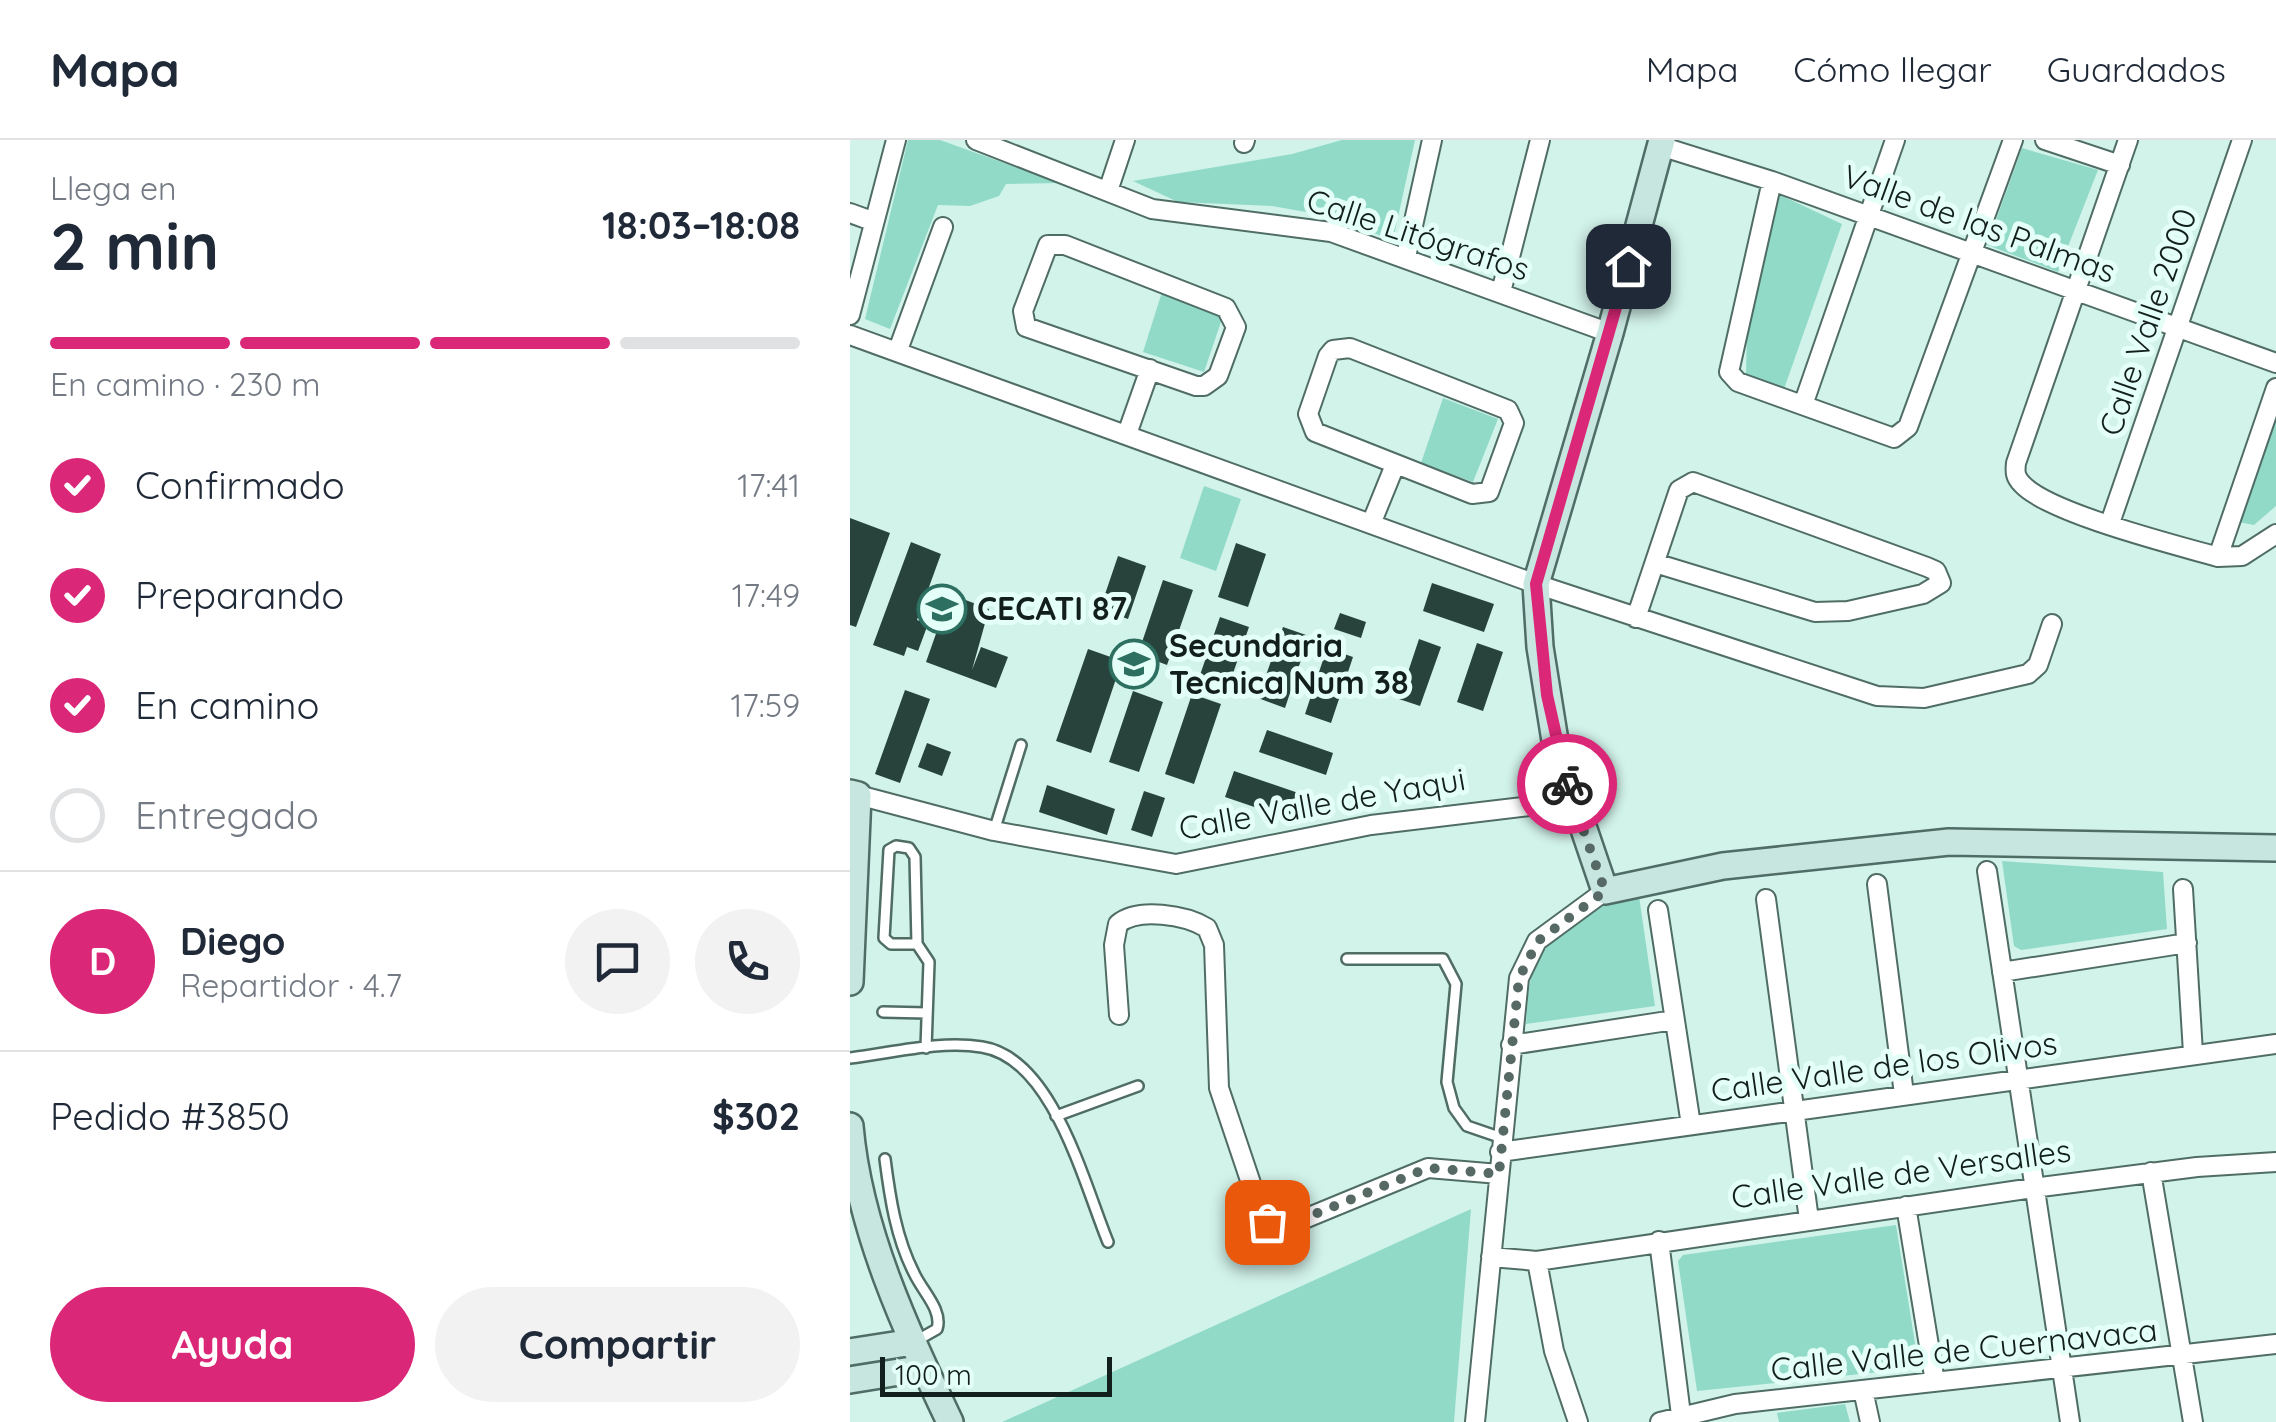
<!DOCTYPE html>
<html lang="es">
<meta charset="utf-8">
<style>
:root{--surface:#fff;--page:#f2f2f3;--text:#1f2937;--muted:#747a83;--line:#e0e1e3;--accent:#db2777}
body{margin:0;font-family:Quicksand,sans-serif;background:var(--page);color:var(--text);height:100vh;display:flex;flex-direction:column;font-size:38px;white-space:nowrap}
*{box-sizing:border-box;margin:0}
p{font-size:32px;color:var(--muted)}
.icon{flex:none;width:55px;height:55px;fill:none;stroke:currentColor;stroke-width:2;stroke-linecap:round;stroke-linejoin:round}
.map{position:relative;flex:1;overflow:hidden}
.panel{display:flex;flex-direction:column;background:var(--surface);width:850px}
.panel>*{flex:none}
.scale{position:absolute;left:30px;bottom:25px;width:232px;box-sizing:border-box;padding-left:10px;border:5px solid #131f1c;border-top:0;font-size:28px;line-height:35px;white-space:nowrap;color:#131f1c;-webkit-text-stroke:8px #e4fff7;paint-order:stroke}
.pin{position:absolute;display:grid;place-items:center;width:85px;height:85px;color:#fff;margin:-42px;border-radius:20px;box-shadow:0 5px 15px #0006}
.courier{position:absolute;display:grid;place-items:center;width:100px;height:100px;margin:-50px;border:8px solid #db2777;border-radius:50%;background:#fff;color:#222;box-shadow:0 2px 12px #0007}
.summary em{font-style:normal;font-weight:700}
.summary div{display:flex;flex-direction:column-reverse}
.summary{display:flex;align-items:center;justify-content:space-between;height:170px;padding:0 50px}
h1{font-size:65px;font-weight:700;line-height:75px}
.bar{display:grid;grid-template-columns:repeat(4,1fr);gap:15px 10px;align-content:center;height:120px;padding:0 50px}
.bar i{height:12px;border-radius:8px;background:var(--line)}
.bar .active{background:var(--accent)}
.bar p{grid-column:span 4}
.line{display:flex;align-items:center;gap:25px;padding:0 50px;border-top:2px solid var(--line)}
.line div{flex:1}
.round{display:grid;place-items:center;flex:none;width:105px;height:105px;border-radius:52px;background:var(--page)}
ol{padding:0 50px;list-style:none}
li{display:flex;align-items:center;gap:30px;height:110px}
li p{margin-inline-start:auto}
li .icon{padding:10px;border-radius:50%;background:var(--accent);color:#fff;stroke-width:4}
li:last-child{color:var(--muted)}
li i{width:55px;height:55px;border:5px solid var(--line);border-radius:50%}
.cta{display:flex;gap:20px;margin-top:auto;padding:20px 50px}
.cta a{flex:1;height:115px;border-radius:60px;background:var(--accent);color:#fff;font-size:40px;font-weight:700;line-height:115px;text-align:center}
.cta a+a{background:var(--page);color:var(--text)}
header{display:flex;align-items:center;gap:60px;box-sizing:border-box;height:140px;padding:0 50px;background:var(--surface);border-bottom:2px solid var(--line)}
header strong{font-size:48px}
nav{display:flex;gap:55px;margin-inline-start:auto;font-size:35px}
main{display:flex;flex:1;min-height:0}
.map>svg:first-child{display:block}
.green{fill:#91dac8}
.building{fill:#27433c}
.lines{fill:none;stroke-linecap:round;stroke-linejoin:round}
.lane-casing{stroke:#506d65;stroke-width:14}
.street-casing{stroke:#506d65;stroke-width:22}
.secondary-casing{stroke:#506d65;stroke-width:30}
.lane{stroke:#fff;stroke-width:9}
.street{stroke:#fff;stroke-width:18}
.secondary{stroke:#c7e6e0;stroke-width:25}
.done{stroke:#566964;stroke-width:10;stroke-dasharray:0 18}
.route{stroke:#db2777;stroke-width:12}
.labels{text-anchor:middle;stroke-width:10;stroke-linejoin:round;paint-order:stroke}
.street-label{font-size:32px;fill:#131f1c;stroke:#e4fff7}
.poi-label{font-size:32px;font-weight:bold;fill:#131f1c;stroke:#e4fff7;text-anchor:start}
</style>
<header>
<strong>Mapa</strong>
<nav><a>Mapa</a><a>Cómo llegar</a><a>Guardados</a></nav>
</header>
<main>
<section class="panel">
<div class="summary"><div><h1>2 min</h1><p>Llega en</p></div><em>18:03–18:08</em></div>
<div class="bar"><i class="active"></i><i class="active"></i><i class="active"></i><i></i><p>En camino · 230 m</p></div>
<ol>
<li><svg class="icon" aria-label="check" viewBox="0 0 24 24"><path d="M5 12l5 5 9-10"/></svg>Confirmado<p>17:41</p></li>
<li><svg class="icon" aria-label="check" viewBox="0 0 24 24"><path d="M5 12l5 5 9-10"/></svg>Preparando<p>17:49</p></li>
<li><svg class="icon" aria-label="check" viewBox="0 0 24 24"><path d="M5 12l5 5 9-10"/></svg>En camino<p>17:59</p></li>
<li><i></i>Entregado</li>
</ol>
<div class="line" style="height:180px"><b class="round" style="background:var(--accent);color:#fff">D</b><div><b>Diego</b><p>Repartidor · 4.7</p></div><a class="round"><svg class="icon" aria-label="chat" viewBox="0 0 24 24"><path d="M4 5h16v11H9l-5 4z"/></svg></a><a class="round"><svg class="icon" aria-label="phone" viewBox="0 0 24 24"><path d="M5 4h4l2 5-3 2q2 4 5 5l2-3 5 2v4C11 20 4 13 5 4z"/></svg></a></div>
<div class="line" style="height:130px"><div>Pedido #3850</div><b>$302</b></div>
<div class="cta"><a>Ayuda</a><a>Compartir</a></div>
</section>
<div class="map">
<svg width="1426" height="1282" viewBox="0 0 1426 1282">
<rect width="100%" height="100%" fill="#d2f3ea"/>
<!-- green -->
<path class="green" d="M 58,0 L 90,0 L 210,43 L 156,44 L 149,56 L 120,66 L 88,65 L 40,189 L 15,179 Z
M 492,0 L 565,0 L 543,100 L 473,75 L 422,66 L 328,62 L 283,41 L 442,14 Z
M 1172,8 L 1248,30 L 1208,132 L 1137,105 Z
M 928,54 L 992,84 L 934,249 L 896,234 L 897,181 Z
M 312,152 L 374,173 L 354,232 L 293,212 Z
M 593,258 L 648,279 L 623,342 L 571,323 Z
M 1426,268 L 1426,366 L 1404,385 L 1389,382 Z
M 354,346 L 391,359 L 366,431 L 330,418 Z
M 1152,721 L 1313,732 L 1317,789 L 1171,810 L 1164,806 Z
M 789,756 L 805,866 L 676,884 C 678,861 678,836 689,814 C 704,784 758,760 789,756 Z
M 621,1069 L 604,1282 L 152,1282 Z
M 1046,1085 L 1069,1228 L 847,1251 L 828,1121 L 833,1115 Z
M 995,1264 L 1000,1282 L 929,1282 L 927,1273 Z"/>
<!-- building -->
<path class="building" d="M 0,378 L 40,393 L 6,487 L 0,485 Z
M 61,402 L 91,414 L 67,480 L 78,484 L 68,511 L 57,507 L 54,516 L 23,505 Z
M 386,403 L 416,414 L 398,467 L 368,457 Z
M 268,416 L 296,426 L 278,479 L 250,469 Z
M 313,440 L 343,450 L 317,525 L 288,514 Z
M 582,443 L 644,464 L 634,492 L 573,471 Z
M 100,454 L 139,469 L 122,530 L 131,507 L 158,517 L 146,548 L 76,522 Z
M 490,473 L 516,482 L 511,498 L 484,489 Z
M 370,477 L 399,487 L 379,545 L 350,535 Z
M 433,487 L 459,496 L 435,568 L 408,558 Z
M 569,499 L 591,507 L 570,566 L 549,559 Z
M 627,503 L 653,512 L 633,571 L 607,562 Z
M 477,508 L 503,517 L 481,583 L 455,574 Z
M 238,509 L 272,521 L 241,613 L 206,601 Z
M 55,550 L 80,559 L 50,643 L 25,634 Z
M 283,551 L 313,562 L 289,632 L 259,622 Z
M 342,554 L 371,564 L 344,644 L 315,634 Z
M 417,590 L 483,613 L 476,635 L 409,612 Z
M 77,603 L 101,612 L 92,636 L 68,627 Z
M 384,631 L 457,656 L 448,682 L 375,657 Z
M 197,645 L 265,669 L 257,695 L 189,672 Z
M 294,651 L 315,658 L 302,697 L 281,690 Z"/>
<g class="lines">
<!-- lane casing -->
<g class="lane-casing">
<path id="lane" d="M 144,691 L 171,605
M 67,804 L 41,804 L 34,798 L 39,710 L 46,706 L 59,708 L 65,717 L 67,804 L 79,822 L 76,908
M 497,819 L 593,819 L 606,844 L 597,942 L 604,968 L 617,986 L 652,998
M 33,872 L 77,873
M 0,918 C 42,913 90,900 132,907 C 203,918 234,1044 258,1102
M 206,976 L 288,946
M 35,1019 C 40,1058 46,1098 64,1133 C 72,1151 93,1170 87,1189 L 64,1202"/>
</g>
<!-- street casing -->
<g class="street-casing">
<path id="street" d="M 126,0 L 302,69 L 481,92 L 760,193
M 1195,0 L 1270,25
M 1278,0 L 1166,323 C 1165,332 1165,337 1172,344 C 1198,373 1326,405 1368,417 L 1392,416 L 1426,394
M 394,3 L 395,0
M 810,6 L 922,41 L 1426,223
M 922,41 L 879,232 L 888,242 L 1044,298 L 1058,287 L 1163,0
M 258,51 L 275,0
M 0,73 L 22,81
M 198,105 L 215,105 L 376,168 L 386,187 L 368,236 L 354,246 L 346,246 L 176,187 L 173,171 Z
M 556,117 L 582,0
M 651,152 L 690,0
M 0,175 L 46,0
M 0,195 L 686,444 L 1027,556 L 1074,558 L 1178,534 L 1188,525 L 1202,484
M 500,208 L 658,270 L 664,283 L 639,352 L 622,354 L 465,292 L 458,274 L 478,216 L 483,210 Z
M 48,210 L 93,87
M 953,265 L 1045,0
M 277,294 L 300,229
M 1260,383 L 1392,0
M 521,384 L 545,325
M 1368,417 L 1426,248
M 786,478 L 829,350 L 843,342 L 1077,427 L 1086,431 L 1091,443 L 1073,454 L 998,471 L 965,472 L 805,423
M 8,655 L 144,691 L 326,724 L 521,685 L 722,661
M 1137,731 L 1220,1282
M 1027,744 L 1054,954
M 1333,749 L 1343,913
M 916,759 L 959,1080
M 808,770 L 841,985
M 1152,832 L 1337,803
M 269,875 L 264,805 L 268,784 C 288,767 336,775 357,788 L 364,805 L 369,948 L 411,1073 L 424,1086 L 442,1084 L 578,1028 L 649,1034
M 661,905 L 824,880
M 650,1012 L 1426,904
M 1301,1032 L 1343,1282
M 1056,1066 L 1085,1242
M 809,1101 L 831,1275
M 641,1117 L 687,1121 L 1183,1048 L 1347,1027 L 1426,1022
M 687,1121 L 704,1211 L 728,1282
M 1013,1250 L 1020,1282
M 625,1282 L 669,838 L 687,801 L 755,751
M 810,1282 L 885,1264 L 1426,1204"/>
</g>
<!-- secondary casing -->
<g class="secondary-casing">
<path id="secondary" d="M 812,0 L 760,193 L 686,444 L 690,507 L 706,607 L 755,751 L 873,726 L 1099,702 L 1426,708
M 0,653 L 8,655 L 0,842
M 0,986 C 9,1090 56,1189 100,1282
M 0,1212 L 63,1202
M 0,1240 L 74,1228"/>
</g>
<!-- lane -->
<use href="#lane" class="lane"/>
<!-- street -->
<use href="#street" class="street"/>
<!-- secondary -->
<use href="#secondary" class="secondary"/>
</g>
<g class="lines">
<!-- done -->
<path class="done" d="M 417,1082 L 433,1087 L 578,1028 L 649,1034 L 669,838 L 688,801 L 755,751 L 717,644"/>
<!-- route -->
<path class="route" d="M 717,644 L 697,555 L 686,444 L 778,126"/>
</g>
<!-- icons -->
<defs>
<g id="school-ring" transform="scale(2.5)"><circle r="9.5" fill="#e4fff7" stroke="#2d7062" stroke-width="1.5"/><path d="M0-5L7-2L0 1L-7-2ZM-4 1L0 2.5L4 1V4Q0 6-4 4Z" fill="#2d7062"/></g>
</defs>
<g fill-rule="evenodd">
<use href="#school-ring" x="92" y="469"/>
<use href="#school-ring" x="284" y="524"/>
</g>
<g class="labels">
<!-- street labels -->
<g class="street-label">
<text transform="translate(1129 84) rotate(20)" y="11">Valle de las Palmas</text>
<text transform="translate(568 95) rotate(18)" y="11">Calle Litógrafos</text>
<text transform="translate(1298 182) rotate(-71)" y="11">Calle Valle 2000</text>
<text transform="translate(472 664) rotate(-10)" y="11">Calle Valle de Yaqui</text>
<text transform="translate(1034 927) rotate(-8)" y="11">Calle Valle de los Olivos</text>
<text transform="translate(1051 1034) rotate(-8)" y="11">Calle Valle de Versalles</text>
<text transform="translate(1114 1210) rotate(-6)" y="11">Calle Valle de Cuernavaca</text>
</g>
<!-- poi labels -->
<g class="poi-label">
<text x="127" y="480">CECATI 87</text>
<text x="319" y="517">Secundaria<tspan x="319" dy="37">Tecnica Num 38</tspan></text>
</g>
</g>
</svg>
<div class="scale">100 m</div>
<div class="pin" style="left:417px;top:1082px;background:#ea580c"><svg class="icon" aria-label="bag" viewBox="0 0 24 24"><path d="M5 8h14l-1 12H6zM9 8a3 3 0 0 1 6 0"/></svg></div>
<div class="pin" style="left:778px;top:126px;background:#1f2937"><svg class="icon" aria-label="home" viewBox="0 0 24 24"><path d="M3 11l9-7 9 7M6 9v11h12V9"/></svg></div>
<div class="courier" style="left:717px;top:644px"><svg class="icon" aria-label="bike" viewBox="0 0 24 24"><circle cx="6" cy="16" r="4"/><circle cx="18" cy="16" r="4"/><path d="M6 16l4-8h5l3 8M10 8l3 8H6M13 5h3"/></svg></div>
</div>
</main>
